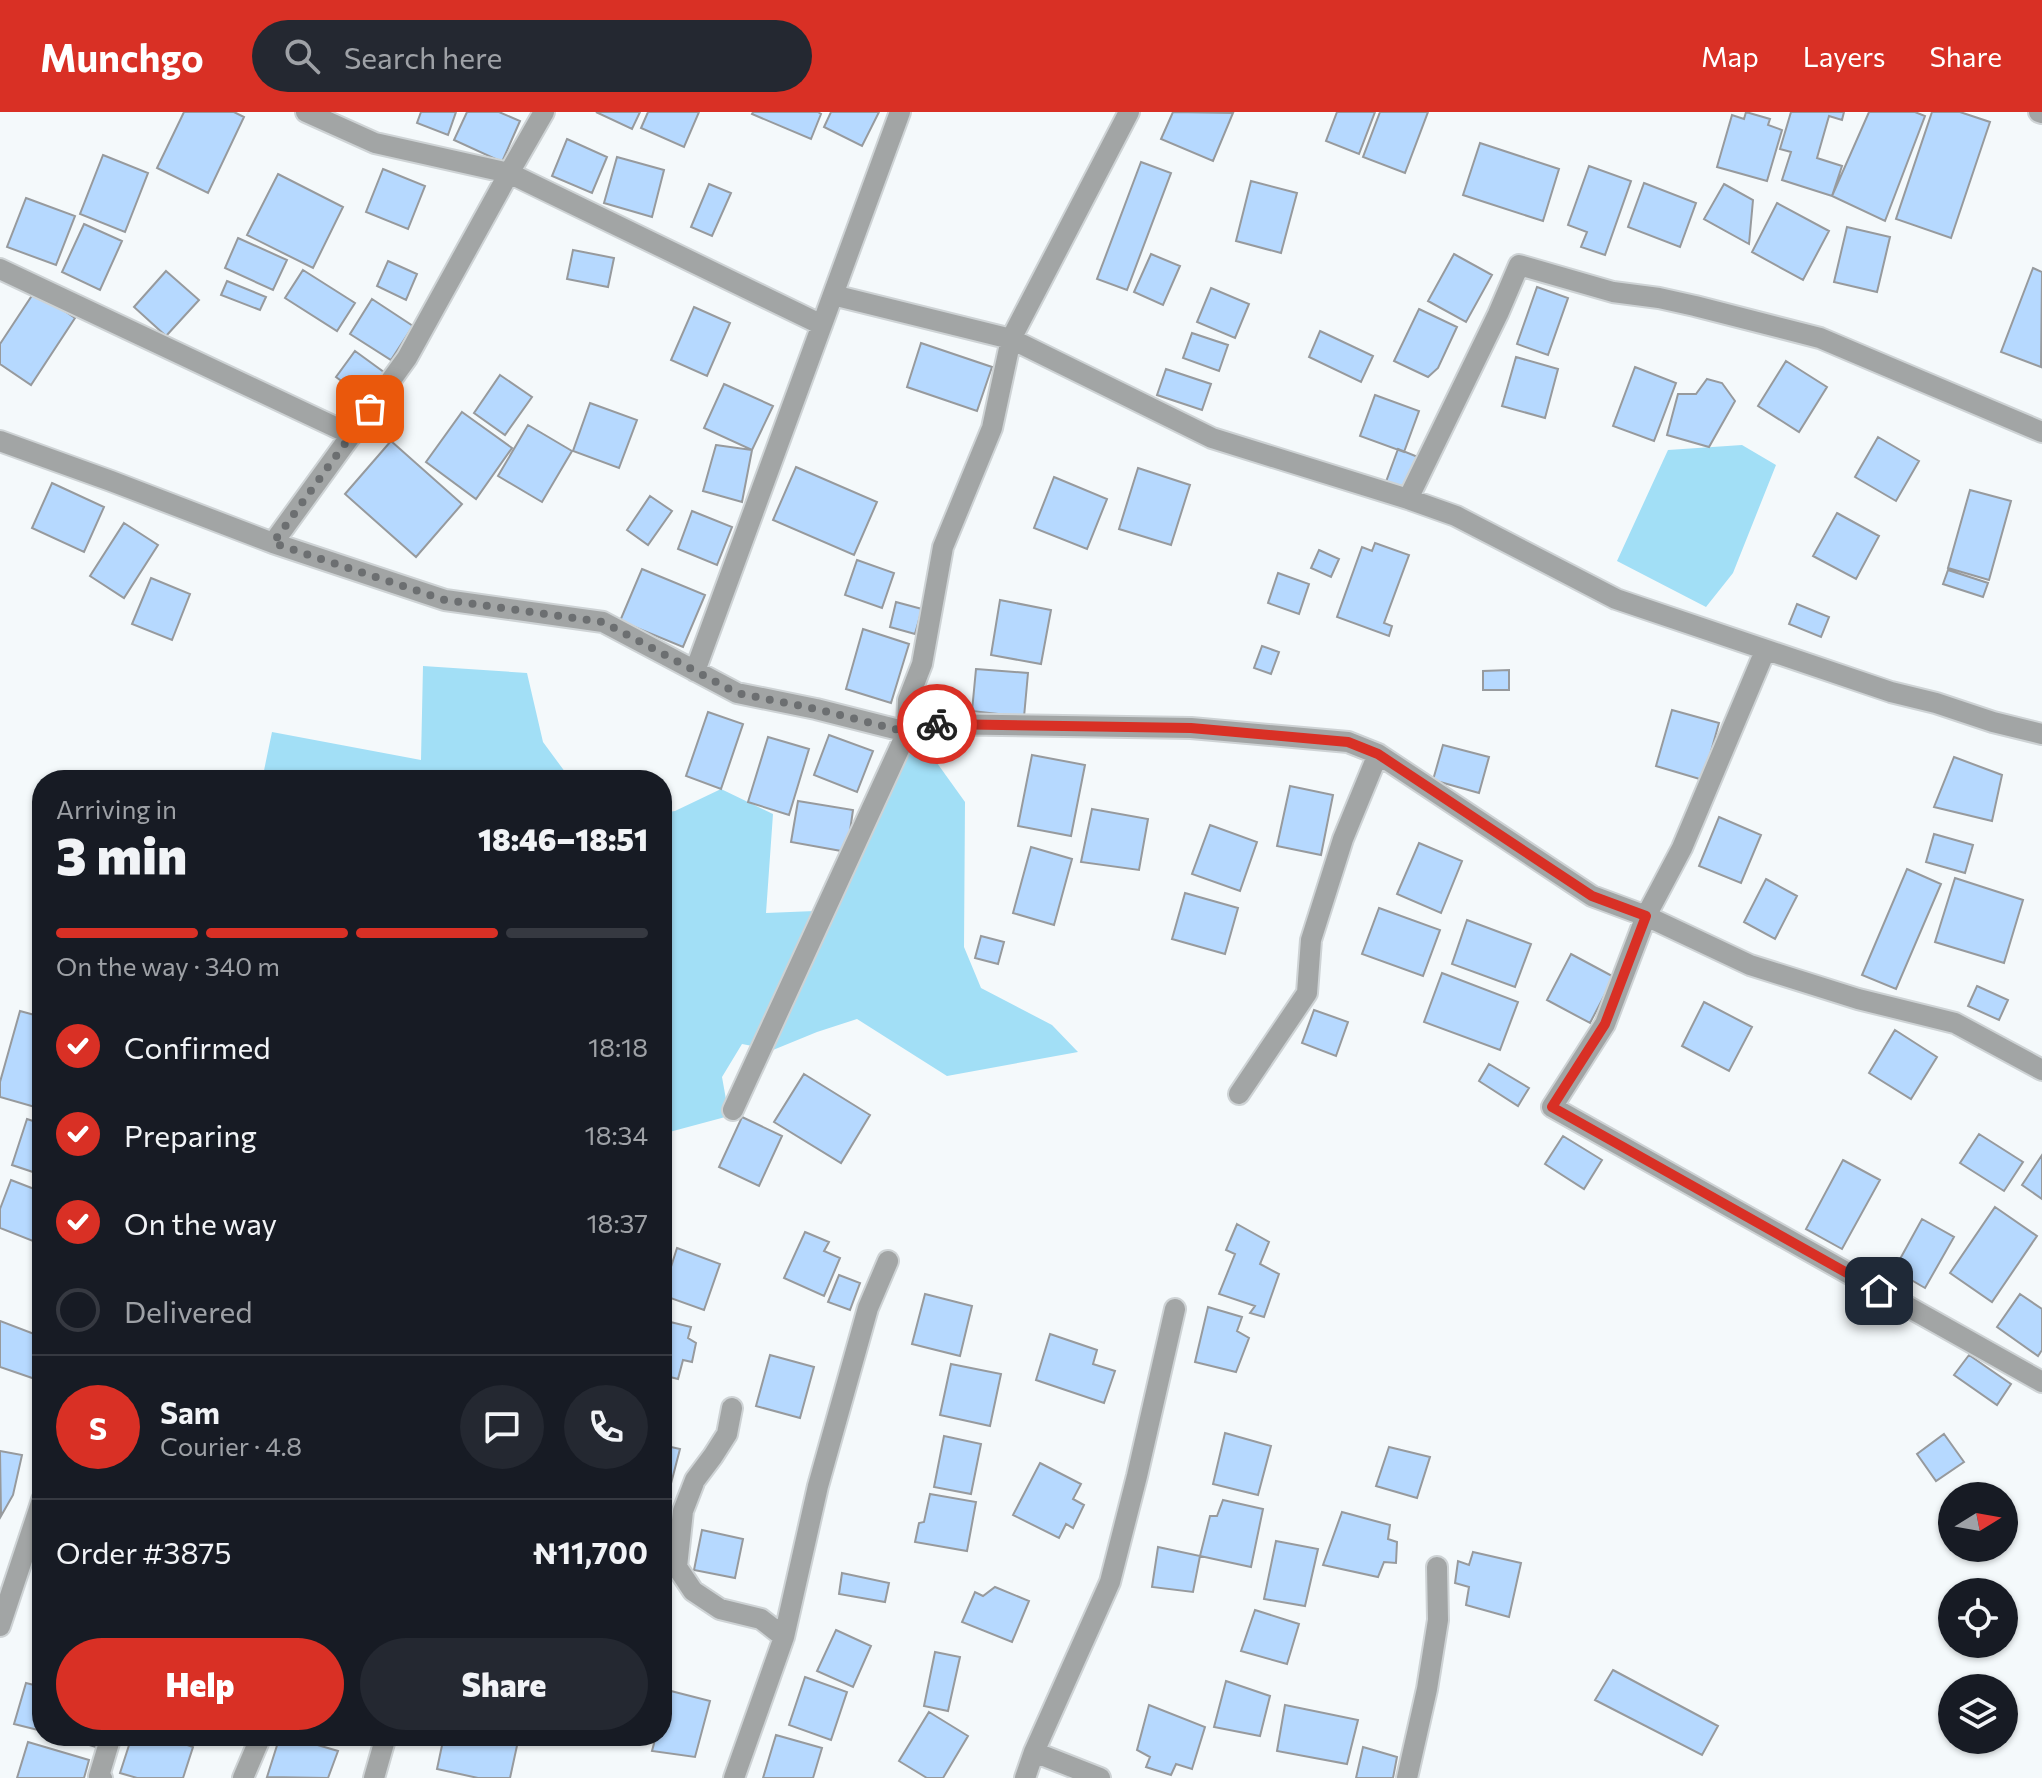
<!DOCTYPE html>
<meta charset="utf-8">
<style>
:root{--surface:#171b24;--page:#242831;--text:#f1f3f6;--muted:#9ea1a6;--line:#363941;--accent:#d93025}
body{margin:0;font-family:Commissioner,sans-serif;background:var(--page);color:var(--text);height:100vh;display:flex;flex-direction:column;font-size:30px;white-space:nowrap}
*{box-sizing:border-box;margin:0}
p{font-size:26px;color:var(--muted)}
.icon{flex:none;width:44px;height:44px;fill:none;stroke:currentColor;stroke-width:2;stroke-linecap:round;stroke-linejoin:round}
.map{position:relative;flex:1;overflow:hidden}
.details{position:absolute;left:32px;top:658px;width:640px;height:976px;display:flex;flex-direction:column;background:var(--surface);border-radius:32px;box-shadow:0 2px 6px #0004}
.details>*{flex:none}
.needle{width:52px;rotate:79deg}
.fabs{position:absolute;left:1938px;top:1370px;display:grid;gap:16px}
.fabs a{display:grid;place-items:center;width:80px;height:80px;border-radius:50%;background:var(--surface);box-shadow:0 2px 6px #0004;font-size:40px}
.pin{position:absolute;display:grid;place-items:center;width:68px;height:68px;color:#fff;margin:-34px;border-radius:16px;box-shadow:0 4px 12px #0006}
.courier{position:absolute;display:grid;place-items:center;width:80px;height:80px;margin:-40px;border:6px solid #d93025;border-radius:50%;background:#fff;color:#222;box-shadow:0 2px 10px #0007}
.overview em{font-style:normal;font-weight:800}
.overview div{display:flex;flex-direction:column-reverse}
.overview{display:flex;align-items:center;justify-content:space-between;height:136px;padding:0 24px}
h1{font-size:52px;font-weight:800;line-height:60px}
.bar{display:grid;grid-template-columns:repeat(4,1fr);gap:12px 8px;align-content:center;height:96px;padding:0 24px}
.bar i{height:10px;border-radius:6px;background:var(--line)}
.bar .selected{background:var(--accent)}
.bar p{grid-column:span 4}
.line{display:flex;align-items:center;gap:20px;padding:0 24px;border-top:2px solid var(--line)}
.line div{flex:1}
.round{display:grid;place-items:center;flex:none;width:84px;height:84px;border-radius:42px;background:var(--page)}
ol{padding:0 24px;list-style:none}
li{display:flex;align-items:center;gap:24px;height:88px}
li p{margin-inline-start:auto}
li .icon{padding:8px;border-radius:50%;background:var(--accent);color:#fff;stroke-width:4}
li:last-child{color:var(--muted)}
li i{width:44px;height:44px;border:4px solid var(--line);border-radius:50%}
.button{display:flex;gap:16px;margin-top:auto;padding:16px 24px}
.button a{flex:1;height:92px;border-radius:48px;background:var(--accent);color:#fff;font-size:32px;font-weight:800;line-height:92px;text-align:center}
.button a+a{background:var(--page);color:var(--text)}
header{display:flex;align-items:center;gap:48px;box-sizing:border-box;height:112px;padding:0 40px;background:var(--accent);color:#fff}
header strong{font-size:38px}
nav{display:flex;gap:44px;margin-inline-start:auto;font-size:28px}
.search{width:560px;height:72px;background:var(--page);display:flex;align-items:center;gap:20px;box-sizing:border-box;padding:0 28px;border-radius:44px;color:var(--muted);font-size:30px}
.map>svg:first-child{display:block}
.green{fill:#a2dff6}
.building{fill:#b6d9ff;stroke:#979a9d;stroke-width:2}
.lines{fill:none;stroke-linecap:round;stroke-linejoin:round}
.minor-casing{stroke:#ced3d5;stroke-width:24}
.minor{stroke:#a2a5a5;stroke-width:20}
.done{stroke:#6c6f71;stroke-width:8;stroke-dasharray:0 14.4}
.route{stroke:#d93025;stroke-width:10}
</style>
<header>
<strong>Munchgo</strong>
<div class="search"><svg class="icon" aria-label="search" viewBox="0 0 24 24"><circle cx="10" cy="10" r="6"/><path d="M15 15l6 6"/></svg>Search here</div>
<nav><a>Map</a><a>Layers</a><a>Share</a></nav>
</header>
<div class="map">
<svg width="2042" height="1666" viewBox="0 0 2042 1666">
<rect width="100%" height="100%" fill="#f4f9fb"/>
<!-- green -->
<path class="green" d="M 1742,333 L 1776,353 L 1733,461 L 1706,495 L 1617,449 L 1668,338 Z
M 423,554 L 527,561 L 543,630 L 571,668 L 262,668 L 272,620 L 421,648 Z
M 917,623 L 965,690 L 964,835 L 981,876 L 1052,913 L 1078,940 L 947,964 L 857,907 L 817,920 L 773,938 L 742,932 L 722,965 L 729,1004 L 662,1022 L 662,701 L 675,699 L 721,677 L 773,702 L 766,801 L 815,799 L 885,684 Z"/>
<!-- building -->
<path class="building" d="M 184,0 L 234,0 L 244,5 L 208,81 L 157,56 Z
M 421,0 L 456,0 L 448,23 L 417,11 Z
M 467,0 L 499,0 L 520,9 L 502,50 L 454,28 Z
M 596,0 L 640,0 L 632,17 Z
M 648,0 L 699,0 L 684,35 L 641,16 Z
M 753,0 L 818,0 L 821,2 L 811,27 L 752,2 Z
M 831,0 L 879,0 L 862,34 L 824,15 Z
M 1173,0 L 1233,1 L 1213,49 L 1161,27 Z
M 1337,0 L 1375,0 L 1359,42 L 1326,29 Z
M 1380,0 L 1428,0 L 1405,61 L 1363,45 Z
M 1746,0 L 1770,7 L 1768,13 L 1782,18 L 1767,69 L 1717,55 L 1732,3 L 1744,7 Z
M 1791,0 L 1844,0 L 1842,8 L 1829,4 L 1817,46 L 1842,54 L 1832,84 L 1782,68 L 1791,40 L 1780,37 Z
M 1869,0 L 1915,0 L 1925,4 L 1885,109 L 1832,84 Z
M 1932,0 L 1960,0 L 1990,10 L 1951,126 L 1896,107 Z
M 567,27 L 607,45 L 592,81 L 552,64 Z
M 1480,31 L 1559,57 L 1543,109 L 1463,83 Z
M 103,43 L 148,61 L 125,120 L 80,102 Z
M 617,45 L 664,58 L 652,105 L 604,91 Z
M 1141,50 L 1171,61 L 1127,178 L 1097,167 Z
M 1589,54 L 1631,69 L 1605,143 L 1581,135 L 1587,120 L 1568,113 Z
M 383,57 L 425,74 L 408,117 L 366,100 Z
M 278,62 L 343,95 L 313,156 L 247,123 Z
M 1251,69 L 1297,81 L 1281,141 L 1236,129 Z
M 1644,71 L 1696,91 L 1680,135 L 1628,115 Z
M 709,72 L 731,81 L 712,124 L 691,115 Z
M 1724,72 L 1753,88 L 1749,132 L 1704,107 Z
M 26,86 L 75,104 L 56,153 L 7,135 Z
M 1777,91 L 1829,119 L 1803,168 L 1752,140 Z
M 84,112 L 122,129 L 100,178 L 62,160 Z
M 1847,115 L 1890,125 L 1877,180 L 1834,170 Z
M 238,126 L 287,148 L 273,178 L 225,156 Z
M 573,138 L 614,146 L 608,175 L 567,167 Z
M 1151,142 L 1180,154 L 1163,193 L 1134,180 Z
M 1454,142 L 1492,163 L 1466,210 L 1428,189 Z
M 388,149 L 417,162 L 406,188 L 377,174 Z
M 2033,156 L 2042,160 L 2041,255 L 2001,240 Z
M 303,158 L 355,191 L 337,219 L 285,186 Z
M 166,159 L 199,188 L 166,224 L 134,195 Z
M 227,169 L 266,185 L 260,198 L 221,183 Z
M 1537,175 L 1568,186 L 1548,243 L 1517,232 Z
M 1211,176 L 1249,192 L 1235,226 L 1197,210 Z
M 35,179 L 75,206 L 31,273 L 0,252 L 0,232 Z
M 372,187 L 413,214 L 391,248 L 350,222 Z
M 694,195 L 730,211 L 707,264 L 671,248 Z
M 1419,197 L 1457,215 L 1438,256 L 1428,265 L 1394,249 Z
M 1320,219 L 1373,244 L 1361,270 L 1309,245 Z
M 1192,221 L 1228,233 L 1219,259 L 1183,246 Z
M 921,231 L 992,255 L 977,299 L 907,275 Z
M 355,239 L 392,266 L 373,292 L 336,265 Z
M 1516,245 L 1558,257 L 1545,306 L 1502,294 Z
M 1786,249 L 1827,275 L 1799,320 L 1758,294 Z
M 1635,255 L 1676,271 L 1654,329 L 1613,314 Z
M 1166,257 L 1211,272 L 1202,298 L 1157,283 Z
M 500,263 L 532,285 L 505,323 L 474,301 Z
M 1707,267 L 1722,271 L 1735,289 L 1709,335 L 1667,323 L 1678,282 L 1696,282 Z
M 724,272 L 773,294 L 752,338 L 704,316 Z
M 1375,283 L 1419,299 L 1404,340 L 1360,324 Z
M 590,291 L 637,308 L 619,356 L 573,339 Z
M 462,300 L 512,336 L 476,387 L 426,350 Z
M 528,313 L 572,339 L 542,390 L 498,364 Z
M 1878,325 L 1919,349 L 1896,389 L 1855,365 Z
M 391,329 L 462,392 L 416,445 L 345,382 Z
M 716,333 L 752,338 L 742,390 L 703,379 Z
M 1398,337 L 1423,347 L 1408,387 L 1383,378 Z
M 796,355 L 877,390 L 854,443 L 773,408 Z
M 1138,356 L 1190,373 L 1171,433 L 1119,417 Z
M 1054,365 L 1107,387 L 1087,437 L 1034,416 Z
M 52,371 L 104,395 L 84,440 L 32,416 Z
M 1970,378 L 2011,389 L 1989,468 L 1948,456 Z
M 650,384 L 672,399 L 648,433 L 627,418 Z
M 692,399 L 732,415 L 717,453 L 678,437 Z
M 1837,401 L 1879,424 L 1856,467 L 1813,444 Z
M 124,411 L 158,433 L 124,486 L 90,464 Z
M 1375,431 L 1409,443 L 1384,511 L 1392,514 L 1389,524 L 1337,505 L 1362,435 L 1372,439 Z
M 1319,438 L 1339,447 L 1331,465 L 1311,456 Z
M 857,448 L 894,461 L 882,496 L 845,483 Z
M 642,457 L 705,483 L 683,535 L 620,509 Z
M 1948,458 L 1988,471 L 1983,485 L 1943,472 Z
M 1278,461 L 1309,472 L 1299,502 L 1268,491 Z
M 151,466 L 190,482 L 172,528 L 132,512 Z
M 1000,488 L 1051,498 L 1041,552 L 991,543 Z
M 896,490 L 922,497 L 915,522 L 890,515 Z
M 1797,492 L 1829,505 L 1821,525 L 1789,512 Z
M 863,517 L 909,532 L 891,591 L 846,577 Z
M 1262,534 L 1279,540 L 1271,562 L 1254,556 Z
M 976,557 L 1028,561 L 1024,605 L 972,599 Z
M 1509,558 L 1509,578 L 1483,578 L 1483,559 Z
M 1672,598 L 1719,611 L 1703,668 L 1656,654 Z
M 708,600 L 743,612 L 721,677 L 686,664 Z
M 829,623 L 873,639 L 857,680 L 814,663 Z
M 768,625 L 809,637 L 789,703 L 748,690 Z
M 1443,633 L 1489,645 L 1479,681 L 1433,668 Z
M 1032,643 L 1085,653 L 1071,724 L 1018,714 Z
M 1954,645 L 2002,663 L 1992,709 L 1934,695 Z
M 1290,674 L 1333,683 L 1321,743 L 1277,734 Z
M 798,689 L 853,698 L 847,740 L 791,730 Z
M 1092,697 L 1148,707 L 1139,758 L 1081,750 Z
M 1719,705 L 1761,723 L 1741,771 L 1699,754 Z
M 1210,713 L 1257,730 L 1240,779 L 1192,762 Z
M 1934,722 L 1973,733 L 1965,761 L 1926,750 Z
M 1419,731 L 1462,749 L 1441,801 L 1397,782 Z
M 1031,735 L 1072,747 L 1054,813 L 1013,801 Z
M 1907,757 L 1941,772 L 1896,877 L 1862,863 Z
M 1955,766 L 2023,788 L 2004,851 L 1935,830 Z
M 1766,767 L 1797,784 L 1775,827 L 1744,810 Z
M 1185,781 L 1238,796 L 1225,842 L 1172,827 Z
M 1379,796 L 1440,818 L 1423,864 L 1362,842 Z
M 1467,808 L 1531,832 L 1515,875 L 1452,852 Z
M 981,824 L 1004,830 L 998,852 L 975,846 Z
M 1571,842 L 1614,865 L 1590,911 L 1547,888 Z
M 1442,861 L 1518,890 L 1500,938 L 1424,910 Z
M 1977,874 L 2008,888 L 1999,908 L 1968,894 Z
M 1704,890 L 1752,915 L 1729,959 L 1682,934 Z
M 1314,898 L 1348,910 L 1336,944 L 1302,931 Z
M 20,899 L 42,905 L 42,969 L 35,995 L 0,985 L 0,970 Z
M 1895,918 L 1937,945 L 1911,987 L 1869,961 Z
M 1489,952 L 1529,976 L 1518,994 L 1479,969 Z
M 804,962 L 870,1003 L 841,1051 L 774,1010 Z
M 742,1005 L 782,1024 L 759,1074 L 719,1055 Z
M 27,1007 L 42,1012 L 42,1063 L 12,1053 Z
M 1979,1022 L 2023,1050 L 2004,1079 L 1960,1051 Z
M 1563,1024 L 1602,1048 L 1584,1077 L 1545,1052 Z
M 2042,1043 L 2042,1087 L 2022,1073 Z
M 1843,1048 L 1880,1068 L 1842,1137 L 1806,1117 Z
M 11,1068 L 42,1080 L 42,1120 L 38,1131 L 0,1116 L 0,1097 Z
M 1995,1095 L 2037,1124 L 1992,1190 L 1950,1161 Z
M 1922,1107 L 1954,1125 L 1925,1176 L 1894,1158 Z
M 1237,1112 L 1269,1130 L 1260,1152 L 1279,1162 L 1264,1205 L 1250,1201 L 1255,1194 L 1219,1182 L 1235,1142 L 1226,1138 Z
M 805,1120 L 829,1130 L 824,1139 L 840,1146 L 824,1184 L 784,1166 Z
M 677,1136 L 720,1152 L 704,1198 L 662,1183 Z
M 839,1163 L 860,1171 L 850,1198 L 828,1190 Z
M 925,1182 L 972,1194 L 960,1244 L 912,1232 Z
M 2020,1182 L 2042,1197 L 2042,1238 L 2038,1244 L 1997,1215 Z
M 1208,1195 L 1242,1205 L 1237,1219 L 1249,1226 L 1236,1260 L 1195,1250 Z
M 662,1208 L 691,1215 L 688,1226 L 696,1231 L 692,1250 L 683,1248 L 678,1267 L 662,1263 Z
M 0,1209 L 42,1225 L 41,1269 L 0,1255 Z
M 1050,1222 L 1097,1238 L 1093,1252 L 1115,1259 L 1104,1291 L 1036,1268 Z
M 770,1243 L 814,1255 L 800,1306 L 756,1294 Z
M 1969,1243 L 2011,1272 L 1997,1293 L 1954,1263 Z
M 951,1252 L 1001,1262 L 990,1314 L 940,1303 Z
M 1225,1321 L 1271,1334 L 1258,1383 L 1213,1372 Z
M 1944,1322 L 1964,1350 L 1936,1369 L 1917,1342 Z
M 944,1324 L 981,1332 L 971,1382 L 934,1375 Z
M 662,1333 L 680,1337 L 668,1383 L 662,1382 Z
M 1389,1335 L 1430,1345 L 1417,1386 L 1376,1374 Z
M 0,1339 L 22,1343 L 13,1383 L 1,1404 Z
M 1040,1351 L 1081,1372 L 1073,1387 L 1084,1393 L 1073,1416 L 1066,1412 L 1059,1426 L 1013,1403 Z
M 930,1382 L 976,1390 L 967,1439 L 915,1430 L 919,1411 L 924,1410 Z
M 1223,1388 L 1263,1397 L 1251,1455 L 1200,1444 L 1210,1404 L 1217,1404 Z
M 1342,1400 L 1390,1413 L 1388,1427 L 1397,1430 L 1396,1451 L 1384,1450 L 1378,1465 L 1323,1453 Z
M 702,1418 L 743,1427 L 735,1466 L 694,1458 Z
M 1276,1429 L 1318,1437 L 1305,1494 L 1264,1487 Z
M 1158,1435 L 1200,1444 L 1193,1480 L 1152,1475 Z
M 1473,1440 L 1521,1451 L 1509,1505 L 1466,1493 L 1469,1475 L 1455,1471 L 1458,1449 L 1469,1453 Z
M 842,1461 L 889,1471 L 885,1490 L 839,1482 Z
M 995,1475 L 1029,1489 L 1012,1530 L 962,1510 L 975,1480 L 983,1484 Z
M 1255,1498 L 1299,1512 L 1287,1552 L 1241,1539 Z
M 836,1518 L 871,1534 L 853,1575 L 817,1559 Z
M 935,1540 L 960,1545 L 948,1599 L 924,1594 Z
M 1613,1558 L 1718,1614 L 1702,1643 L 1595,1588 Z
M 805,1565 L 847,1580 L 831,1628 L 789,1613 Z
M 1226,1569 L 1270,1584 L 1260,1624 L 1214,1615 Z
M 26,1571 L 42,1575 L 42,1619 L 14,1612 Z
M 667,1578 L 710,1589 L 695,1645 L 652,1639 L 656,1624 L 662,1624 L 662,1598 Z
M 1149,1593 L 1205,1615 L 1192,1657 L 1176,1652 L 1171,1663 L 1146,1655 L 1150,1645 L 1137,1638 Z
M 1285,1593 L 1358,1608 L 1347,1652 L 1277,1639 Z
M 929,1600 L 968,1624 L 943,1666 L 927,1666 L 899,1649 Z
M 776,1623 L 822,1636 L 813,1666 L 763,1666 Z
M 58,1624 L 99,1624 L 96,1635 Z
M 132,1624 L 162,1624 L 193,1635 L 183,1666 L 137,1666 L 120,1661 Z
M 280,1624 L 287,1624 L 338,1639 L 328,1666 L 267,1665 Z
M 444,1624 L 492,1624 L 518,1629 L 510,1666 L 478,1666 L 437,1657 Z
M 28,1630 L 89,1648 L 84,1666 L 17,1666 Z
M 1363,1635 L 1397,1645 L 1393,1666 L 1356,1666 Z"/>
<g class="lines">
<!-- minor casing -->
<g class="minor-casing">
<path id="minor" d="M 306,0 L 375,31 L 509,61 L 822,213
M 2039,0 L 2042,1
M 0,157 L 352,323
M 833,183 L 1011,227 L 1212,326 L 1408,387 L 1456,404 L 1616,487 L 1891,580 L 1936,591 L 1993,610 L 2042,622
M 0,329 L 111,369 L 273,431 L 445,488 L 603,510 L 737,581 L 816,597 L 907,620 L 933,612 L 1191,616 L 1348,630 L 1378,642
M 1408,387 L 1498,202 L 1519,153 L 1613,180 L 1659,186 L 1695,194 L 1820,226 L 2042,320
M 273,431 L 407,246 L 509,61 L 544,0
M 695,559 L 900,0
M 2042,958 L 1955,911 L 1858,887 L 1750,853 L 1646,804 L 1605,912 L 1552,995 L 2042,1270
M 1239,982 L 1307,881 L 1311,828 L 1343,727 L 1378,642 L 1592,784 L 1646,804 L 1682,736 L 1765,539
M 733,998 L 907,620 L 908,588 L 922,552 L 943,435 L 992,316 L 1011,227 L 1129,0
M 732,1296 L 727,1322 L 713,1344 L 695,1368 L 683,1399 L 677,1455 L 693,1479 L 720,1497 L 761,1507 L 784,1525 L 734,1666
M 0,1514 L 42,1388
M 784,1525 L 818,1374 L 868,1196 L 888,1149
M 1034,1640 L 1100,1666
M 102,1666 L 99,1664 L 111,1624
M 243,1666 L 261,1624
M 374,1666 L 386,1624
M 1025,1666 L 1034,1640 L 1110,1470 L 1137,1364 L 1175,1197
M 1407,1666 L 1427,1577 L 1438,1508 L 1437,1455"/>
</g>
<!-- minor -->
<use href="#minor" class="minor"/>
</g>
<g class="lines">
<!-- done -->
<path class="done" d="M 370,297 L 273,431 L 445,488 L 603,510 L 737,581 L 816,597 L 907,620 L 937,612"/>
<!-- route -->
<path class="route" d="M 937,612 L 1191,616 L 1348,630 L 1378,642 L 1592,784 L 1646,804 L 1605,912 L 1552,995 L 1879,1179"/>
</g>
</svg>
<div class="fabs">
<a><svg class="needle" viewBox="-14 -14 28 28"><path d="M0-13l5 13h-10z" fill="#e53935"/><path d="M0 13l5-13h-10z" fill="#9ea1a6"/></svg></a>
<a><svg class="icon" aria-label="locate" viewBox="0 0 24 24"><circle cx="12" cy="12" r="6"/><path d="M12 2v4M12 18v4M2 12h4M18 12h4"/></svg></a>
<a><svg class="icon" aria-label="layers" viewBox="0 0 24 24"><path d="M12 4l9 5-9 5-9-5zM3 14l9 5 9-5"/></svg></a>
</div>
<div class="pin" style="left:370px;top:297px;background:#ea580c"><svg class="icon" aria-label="bag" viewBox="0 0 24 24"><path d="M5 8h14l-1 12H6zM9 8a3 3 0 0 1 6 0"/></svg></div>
<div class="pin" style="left:1879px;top:1179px;background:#1f2937"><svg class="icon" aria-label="home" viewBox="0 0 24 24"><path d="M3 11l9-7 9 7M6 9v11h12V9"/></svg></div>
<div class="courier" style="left:937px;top:612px"><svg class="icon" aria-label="bike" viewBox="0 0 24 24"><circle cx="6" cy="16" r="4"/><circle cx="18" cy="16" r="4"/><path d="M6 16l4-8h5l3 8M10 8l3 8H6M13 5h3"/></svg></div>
<section class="details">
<div class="overview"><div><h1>3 min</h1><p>Arriving in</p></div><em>18:46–18:51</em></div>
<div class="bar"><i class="selected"></i><i class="selected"></i><i class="selected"></i><i></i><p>On the way · 340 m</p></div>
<ol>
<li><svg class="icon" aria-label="check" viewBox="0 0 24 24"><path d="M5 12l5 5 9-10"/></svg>Confirmed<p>18:18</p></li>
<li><svg class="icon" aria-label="check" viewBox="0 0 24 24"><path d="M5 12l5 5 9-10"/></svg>Preparing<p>18:34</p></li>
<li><svg class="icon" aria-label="check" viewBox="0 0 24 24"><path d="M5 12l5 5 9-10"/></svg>On the way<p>18:37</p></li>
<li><i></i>Delivered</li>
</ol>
<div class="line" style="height:144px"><b class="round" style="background:var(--accent);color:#fff">S</b><div><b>Sam</b><p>Courier · 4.8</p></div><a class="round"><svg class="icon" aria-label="chat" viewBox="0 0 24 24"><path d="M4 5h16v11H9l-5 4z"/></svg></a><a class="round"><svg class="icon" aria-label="phone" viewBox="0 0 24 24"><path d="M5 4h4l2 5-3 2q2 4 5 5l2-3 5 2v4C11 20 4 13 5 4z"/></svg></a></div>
<div class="line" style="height:104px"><div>Order #3875</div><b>₦11,700</b></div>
<div class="button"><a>Help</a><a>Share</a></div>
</section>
</div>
